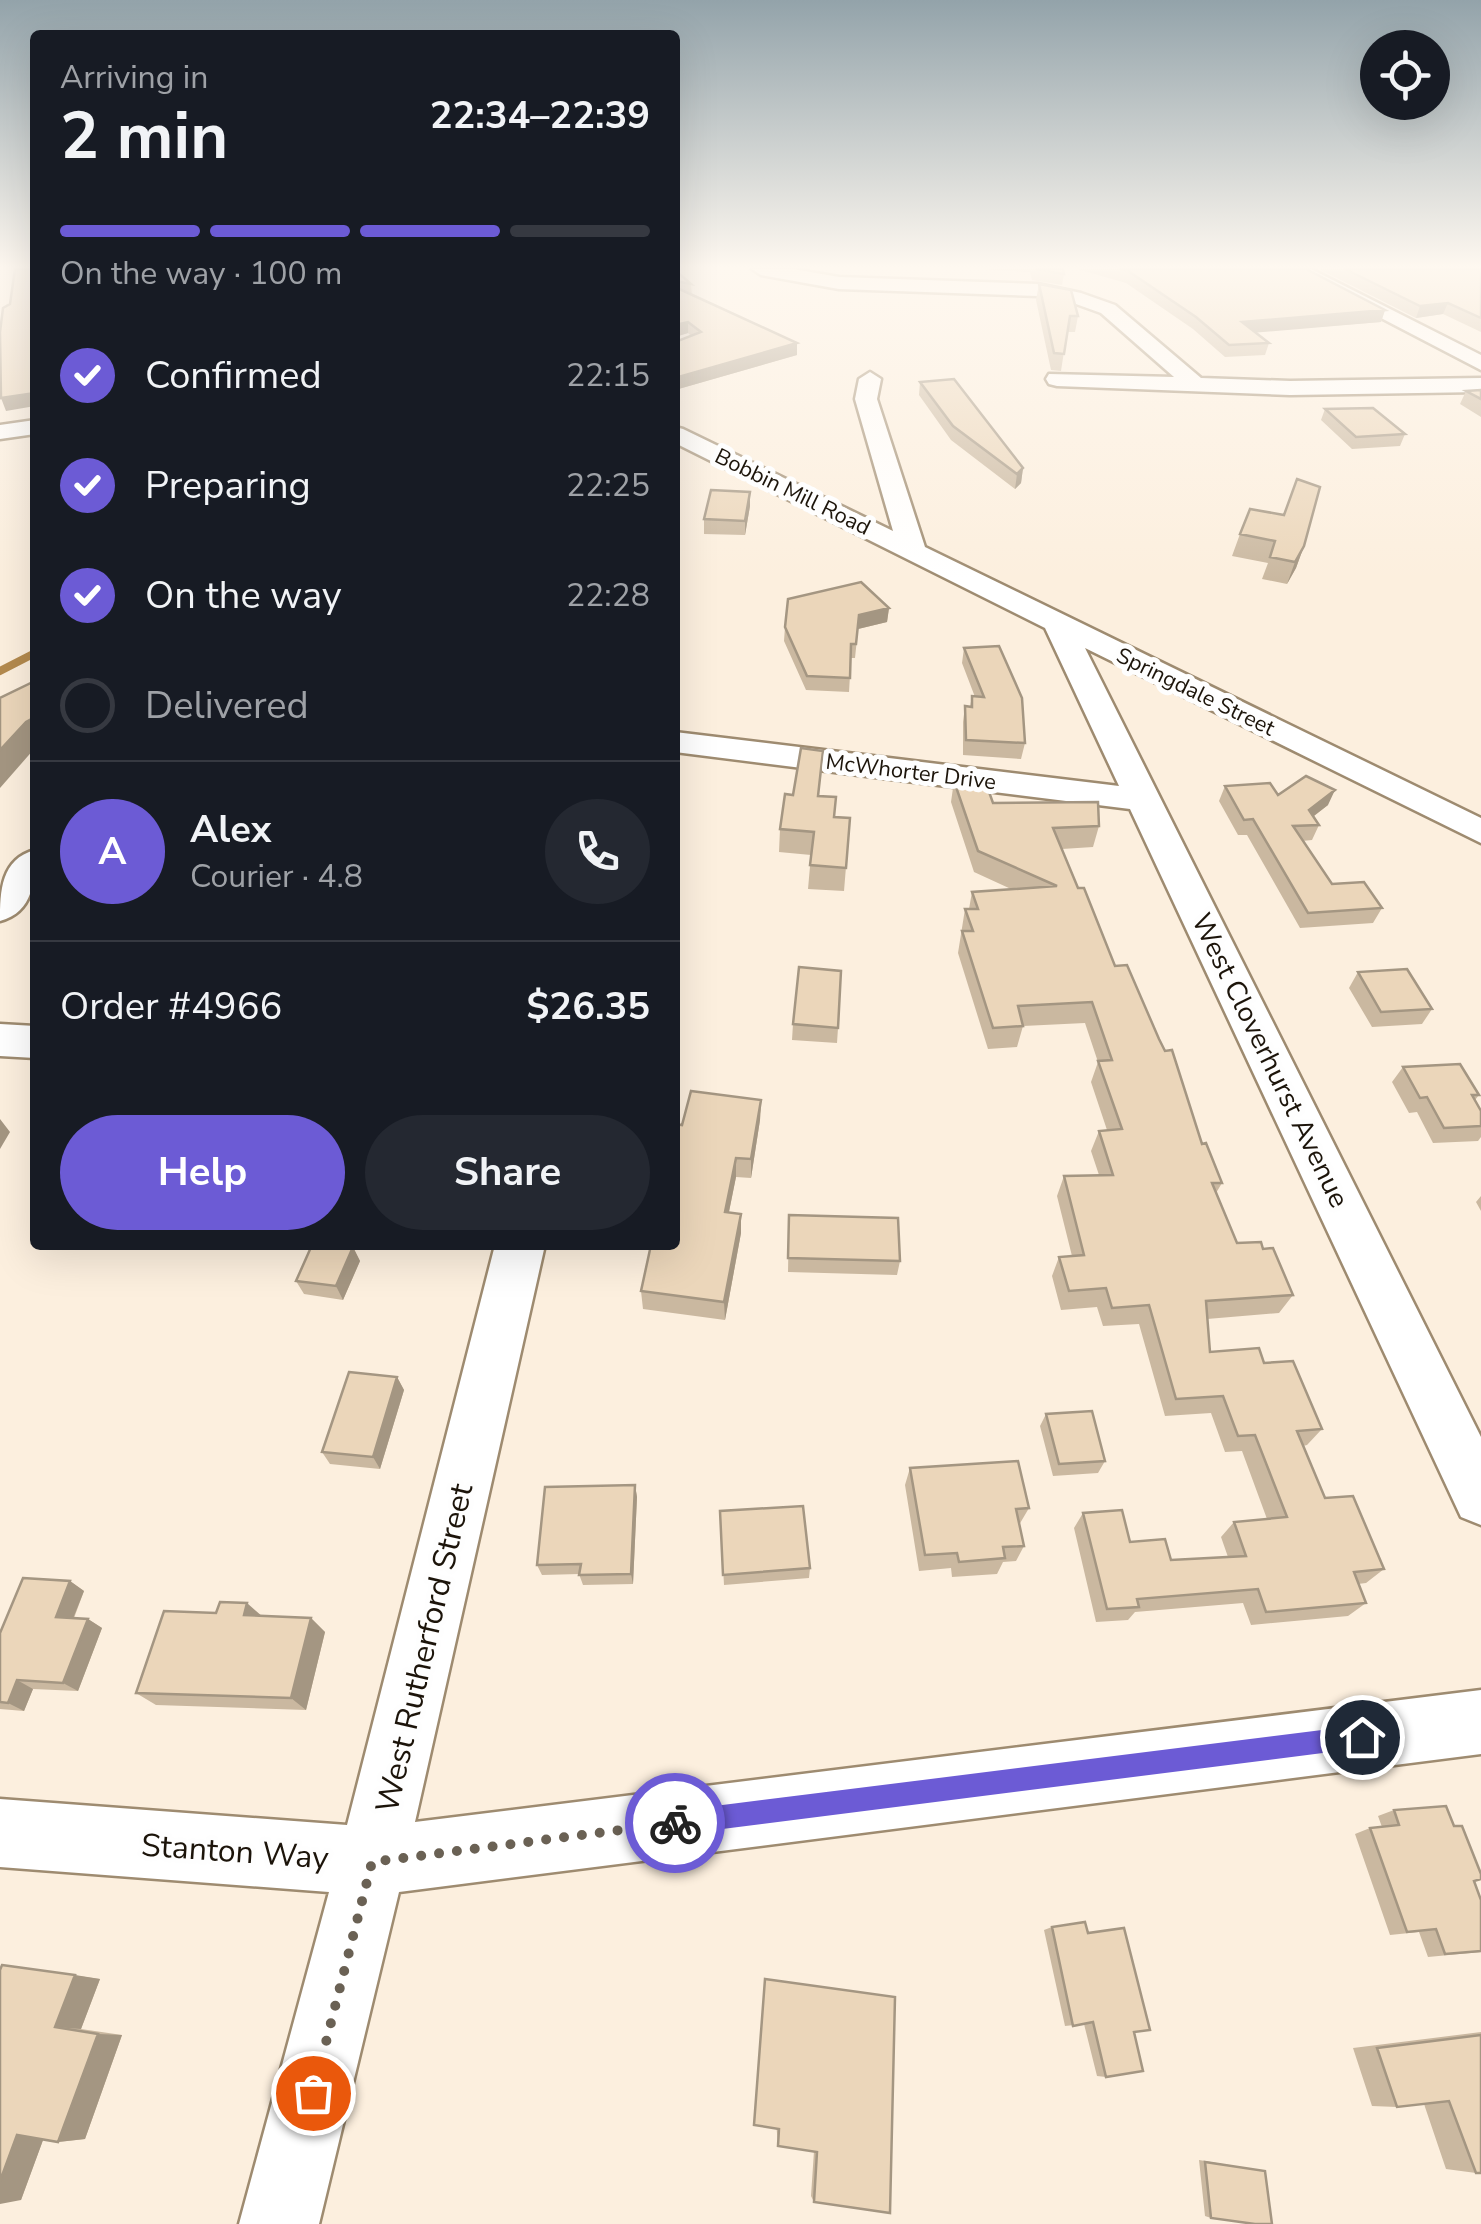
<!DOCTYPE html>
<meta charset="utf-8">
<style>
:root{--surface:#171b24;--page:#242831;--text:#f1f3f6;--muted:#9ea1a6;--line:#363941;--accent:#6c5bd5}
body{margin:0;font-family:"Nunito Sans",sans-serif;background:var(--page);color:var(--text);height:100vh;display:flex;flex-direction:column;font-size:38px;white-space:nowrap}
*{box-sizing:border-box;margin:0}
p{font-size:32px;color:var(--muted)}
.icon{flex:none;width:55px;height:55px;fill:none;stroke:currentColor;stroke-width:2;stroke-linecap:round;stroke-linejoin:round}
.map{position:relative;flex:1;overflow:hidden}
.side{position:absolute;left:30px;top:30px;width:650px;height:1220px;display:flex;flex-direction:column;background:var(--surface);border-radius:10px;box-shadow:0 10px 40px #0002}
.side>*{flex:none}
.fabs{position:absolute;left:1360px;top:30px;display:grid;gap:20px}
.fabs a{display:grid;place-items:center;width:90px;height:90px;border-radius:50%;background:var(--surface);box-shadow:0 10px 40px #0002;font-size:50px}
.pin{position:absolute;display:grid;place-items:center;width:85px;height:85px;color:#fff;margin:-42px;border:5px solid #fff;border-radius:50%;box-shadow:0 2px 10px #0007}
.courier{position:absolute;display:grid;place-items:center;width:100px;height:100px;margin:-50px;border:8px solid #6c5bd5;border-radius:50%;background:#fff;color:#222;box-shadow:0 2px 12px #0007}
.overview em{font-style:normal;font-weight:700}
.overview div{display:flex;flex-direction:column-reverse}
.overview{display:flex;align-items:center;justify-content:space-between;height:170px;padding:0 30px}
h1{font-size:65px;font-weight:700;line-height:75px}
.bar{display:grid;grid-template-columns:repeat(4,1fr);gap:15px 10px;align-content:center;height:120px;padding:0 30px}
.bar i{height:12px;border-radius:8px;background:var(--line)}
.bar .current{background:var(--accent)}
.bar p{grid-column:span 4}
.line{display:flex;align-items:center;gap:25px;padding:0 30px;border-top:2px solid var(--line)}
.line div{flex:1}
.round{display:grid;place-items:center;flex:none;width:105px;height:105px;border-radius:52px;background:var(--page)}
ol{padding:0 30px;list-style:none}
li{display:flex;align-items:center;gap:30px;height:110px}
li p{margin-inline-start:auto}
li .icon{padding:10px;border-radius:50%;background:var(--accent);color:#fff;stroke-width:4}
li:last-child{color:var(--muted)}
li i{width:55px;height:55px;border:5px solid var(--line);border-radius:50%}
.cta{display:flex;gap:20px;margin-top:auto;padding:20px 30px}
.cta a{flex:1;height:115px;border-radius:60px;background:var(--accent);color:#fff;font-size:40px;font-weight:700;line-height:115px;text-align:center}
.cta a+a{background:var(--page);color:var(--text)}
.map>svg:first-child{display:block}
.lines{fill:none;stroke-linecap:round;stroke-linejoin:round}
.stream{stroke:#b48a4e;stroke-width:8}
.minor-casing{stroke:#9e8b70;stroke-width:5}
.minor{fill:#fff;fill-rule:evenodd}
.wall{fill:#cab8a0}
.shaded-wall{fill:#a49682}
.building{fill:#ebd6ba;stroke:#a49682;stroke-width:2.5}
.route{fill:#6c5bd5}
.done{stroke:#6a6154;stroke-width:10;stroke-dasharray:0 18}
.labels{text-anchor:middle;stroke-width:10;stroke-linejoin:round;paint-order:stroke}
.far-street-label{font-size:22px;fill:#1c140a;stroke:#fefefe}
.street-label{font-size:28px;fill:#1c140a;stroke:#fefefe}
.near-street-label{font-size:32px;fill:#1c140a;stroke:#fefefe}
</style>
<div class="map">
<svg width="1481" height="2224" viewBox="0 0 1481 2224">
<rect width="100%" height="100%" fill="#fcefde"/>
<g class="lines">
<!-- stream -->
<path class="stream" d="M 0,671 L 35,653"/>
<!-- minor casing -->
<g class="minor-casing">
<path id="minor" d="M 752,269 L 793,269 L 839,277 L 1038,284 L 1081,293 L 1115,305 L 1201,378 L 1290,381 L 1481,378 L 1481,392 L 1290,395 L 1057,386 L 1049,384 L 1046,379 L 1049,374 L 1174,377 L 1101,313 L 1076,304 L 1038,296 L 839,289 L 761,275 Z
M 1287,269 L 1311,269 L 1481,355 L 1481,370 Z
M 870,372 L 881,379 L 877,399 L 925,547 L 1481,818 L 1481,843 L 1085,648 L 1481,1437 L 1481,1525 L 1461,1517 L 1130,809 L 675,752 L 675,732 L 1119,786 L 1045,628 L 675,443 L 675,427 L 683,429 L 893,531 L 855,399 L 859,379 Z
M 35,420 L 35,434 L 0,439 L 0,425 Z
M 35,850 C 35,880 34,912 0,921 C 0,891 1,859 35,850 Z
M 0,1024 L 35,1026 L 35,1058 L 0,1056 Z
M 495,1245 L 545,1245 L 415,1822 L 1481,1690 L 1481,1754 L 399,1892 L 319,2224 L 239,2224 L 329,1892 L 0,1867 L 0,1799 L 347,1825 Z"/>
</g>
<!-- minor -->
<use href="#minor" class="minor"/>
</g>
<!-- wall -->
<path class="wall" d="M 978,269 L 1063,269 L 1064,274 L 1062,285 L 1032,280 L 1030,272 Z
M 1077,269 L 1306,269 L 1385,310 L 1381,322 L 1255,332 L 1269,343 L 1265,355 L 1225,357 L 1193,329 L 1126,283 Z
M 1319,269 L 1481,269 L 1481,332 L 1443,314 L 1416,318 Z
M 675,270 L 691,284 L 692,294 L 797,343 L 797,355 L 675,390 L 675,342 L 691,336 L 688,333 L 675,337 Z
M 1039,284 L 1078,316 L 1075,332 L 1067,332 L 1061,371 L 1051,370 L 1036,300 Z
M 920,382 L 1023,468 L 1021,483 L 1015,489 L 951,440 L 919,395 Z
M 1481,390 L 1481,417 L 1460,404 L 1466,391 Z
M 1325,409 L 1405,434 L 1400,446 L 1352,449 L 1321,420 Z
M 750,492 L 750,506 L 745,535 L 704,534 L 704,519 Z
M 1284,515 L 1304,546 L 1296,568 L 1287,584 L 1262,579 L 1268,563 L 1232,556 L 1240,534 Z
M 889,608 L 887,622 L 858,629 L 855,658 L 851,658 L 849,692 L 806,690 L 784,641 L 785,627 Z
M 964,648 L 1025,743 L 1021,759 L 963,755 L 963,722 L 965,706 L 970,707 L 972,696 L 975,697 L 962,663 Z
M 954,781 L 993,803 L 1099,826 L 1093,847 L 1062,849 L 1078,888 L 1115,966 L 1222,1183 L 1216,1193 L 1237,1243 L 1263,1249 L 1293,1295 L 1279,1313 L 1207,1319 L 1210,1352 L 1264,1363 L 1322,1429 L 1307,1445 L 1303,1446 L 1325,1498 L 1384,1569 L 1366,1583 L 1358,1584 L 1366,1603 L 1348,1616 L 1251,1625 L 1243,1603 L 1135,1612 L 1128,1620 L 1096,1622 L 1074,1528 L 1083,1513 L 1130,1542 L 1171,1560 L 1228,1557 L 1221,1537 L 1234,1522 L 1267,1519 L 1242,1451 L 1225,1452 L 1211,1413 L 1165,1416 L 1139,1324 L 1103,1326 L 1097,1307 L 1061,1310 L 1052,1276 L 1059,1257 L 1072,1256 L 1057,1196 L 1064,1176 L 1099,1175 L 1091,1151 L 1099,1131 L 1107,1130 L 1091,1082 L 1098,1062 L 1085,1023 L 1023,1026 L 1017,1047 L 988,1049 L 958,953 L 965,909 L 969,909 L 972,892 L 1011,889 L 974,872 L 951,802 Z
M 1225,786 L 1328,805 L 1314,816 L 1319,825 L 1312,840 L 1302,841 L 1332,884 L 1382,908 L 1373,923 L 1300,928 L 1247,835 L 1238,835 L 1219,801 Z
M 819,796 L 834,817 L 850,818 L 844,891 L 808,889 L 811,855 L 779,852 L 780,829 Z
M 1358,972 L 1432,1009 L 1422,1024 L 1372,1027 L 1349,988 Z
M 793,1024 L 838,1028 L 837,1043 L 792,1040 Z
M 1403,1067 L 1479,1095 L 1475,1100 L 1481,1111 L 1481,1137 L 1478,1141 L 1433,1143 L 1417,1112 L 1409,1113 L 1392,1082 Z
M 761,1100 L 760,1120 L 751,1178 L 736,1177 L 729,1212 L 741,1233 L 725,1320 L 643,1309 L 641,1291 L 682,1125 Z
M 1481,1196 L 1481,1211 L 1476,1202 Z
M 789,1215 L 900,1261 L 897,1275 L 788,1272 Z
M 353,1247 L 360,1261 L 343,1300 L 304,1294 L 296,1281 Z
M 397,1377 L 404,1390 L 380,1469 L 330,1464 L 322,1452 Z
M 1046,1414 L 1105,1461 L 1098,1473 L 1053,1476 L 1040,1426 Z
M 910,1468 L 1029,1508 L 1019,1525 L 1024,1546 L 1016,1561 L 1003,1562 L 997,1574 L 952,1577 L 951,1568 L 919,1571 L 905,1485 Z
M 635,1485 L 637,1497 L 633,1584 L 583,1585 L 579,1574 L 542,1575 L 537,1565 Z
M 720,1511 L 810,1568 L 809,1578 L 724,1585 Z
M 70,1581 L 84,1591 L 74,1618 L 88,1619 L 102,1628 L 78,1691 L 33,1689 L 24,1711 L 0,1709 L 0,1633 Z
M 216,1613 L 311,1618 L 325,1632 L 306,1710 L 156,1705 L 136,1693 Z
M 1394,1810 L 1454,1826 L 1481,1880 L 1474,1881 L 1481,1900 L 1481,1952 L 1428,1957 L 1419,1932 L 1390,1935 L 1355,1834 L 1370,1828 L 1382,1827 L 1378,1816 Z
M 1052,1927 L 1088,1933 L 1134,2032 L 1106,2077 L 1097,2076 L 1084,2024 L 1065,2026 L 1044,1930 Z
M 2,1965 L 100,1979 L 81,2029 L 122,2035 L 85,2139 L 58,2142 L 43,2140 L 21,2200 Z
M 765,1982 L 890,2213 L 814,2202 L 811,2196 L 814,2151 L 778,2146 Z
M 1481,2032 L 1481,2173 L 1476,2173 L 1446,2169 L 1424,2104 L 1397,2107 L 1372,2106 L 1353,2048 Z
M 1199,2160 L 1265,2171 L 1211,2218 L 1205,2216 Z"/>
<!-- shaded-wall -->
<path class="shaded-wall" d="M 1448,303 L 1443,314 L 1416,318 L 1420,306 Z
M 1385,310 L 1381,322 L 1239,334 L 1242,322 Z
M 688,322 L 688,333 L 675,337 L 675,325 Z
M 797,343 L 797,355 L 675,390 L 675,378 Z
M 35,393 L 35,406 L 6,411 L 1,398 Z
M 1023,468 L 1021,483 L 1015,489 L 1017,474 Z
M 750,492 L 750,506 L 745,535 L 745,521 Z
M 1304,546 L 1296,568 L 1287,584 L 1295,562 Z
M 889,608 L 887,622 L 858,629 L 859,615 Z
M 35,717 L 35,748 L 0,788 L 0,750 L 26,722 Z
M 1335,790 L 1328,805 L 1302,825 L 1309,810 Z
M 761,1100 L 760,1120 L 751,1178 L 751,1159 Z
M 0,1119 L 10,1132 L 0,1149 Z
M 736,1158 L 736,1177 L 725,1231 L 725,1212 Z
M 741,1214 L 741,1233 L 725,1320 L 724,1302 Z
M 353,1247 L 360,1261 L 343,1300 L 336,1286 Z
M 397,1377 L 404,1390 L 380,1469 L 373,1457 Z
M 635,1485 L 637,1497 L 633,1584 L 631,1574 Z
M 70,1581 L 84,1591 L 70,1626 L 56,1617 Z
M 247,1603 L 263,1617 L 244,1615 Z
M 311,1618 L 325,1632 L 306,1710 L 291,1698 Z
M 88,1619 L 102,1628 L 78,1691 L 63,1683 Z
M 17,1680 L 33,1689 L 24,1711 L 8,1703 Z
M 75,1975 L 100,1979 L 81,2029 L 55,2027 Z
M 98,2034 L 122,2035 L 85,2139 L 58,2142 Z
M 46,2132 L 21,2200 L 0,2204 L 0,2181 L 17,2135 Z"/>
<!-- building -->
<path class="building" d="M 15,269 L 35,269 L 35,393 L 1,398 L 0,332 L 3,308 L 10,304 Z
M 1035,269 L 1063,269 L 1064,274 Z
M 1120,269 L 1306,269 L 1385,310 L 1242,322 L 1269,343 L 1229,345 L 1196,317 L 1128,271 Z
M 1345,269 L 1481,269 L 1481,318 L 1448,303 L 1420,306 Z
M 675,270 L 691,284 L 675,281 Z
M 1039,284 L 1071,290 L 1078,316 L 1070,316 L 1064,354 L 1054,353 Z
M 675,287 L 797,343 L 675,378 L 675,342 L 701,332 L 688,322 L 675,325 Z
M 954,379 L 1023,468 L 1017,474 L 953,426 L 920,382 Z
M 1481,390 L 1481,399 L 1466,391 Z
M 1373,408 L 1405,434 L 1356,437 L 1325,409 Z
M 1297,479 L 1320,487 L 1304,546 L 1295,562 L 1270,557 L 1275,541 L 1240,534 L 1250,509 L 1284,515 Z
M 711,490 L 750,492 L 745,521 L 704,519 Z
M 861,582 L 889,608 L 859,615 L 856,644 L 851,644 L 850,678 L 807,676 L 785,627 L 788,599 Z
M 999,646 L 1022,698 L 1025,743 L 966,740 L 965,706 L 972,707 L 972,696 L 984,697 L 964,648 Z
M 35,681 L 35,717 L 26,722 L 0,750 L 0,698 Z
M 801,748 L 823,751 L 818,796 L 836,797 L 834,817 L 850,818 L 846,868 L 810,865 L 814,832 L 780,829 L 785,794 L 793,795 Z
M 1306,776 L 1335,790 L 1309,810 L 1319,825 L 1293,826 L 1332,884 L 1364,882 L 1382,908 L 1308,913 L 1253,819 L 1244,820 L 1225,786 L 1270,783 L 1278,795 Z
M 984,778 L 993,803 L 1098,802 L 1099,826 L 1053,828 L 1078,888 L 1084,888 L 1115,966 L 1127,965 L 1159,1039 L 1165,1051 L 1172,1050 L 1202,1144 L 1206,1143 L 1222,1183 L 1212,1183 L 1237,1243 L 1261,1242 L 1263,1249 L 1273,1248 L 1293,1295 L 1206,1301 L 1210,1352 L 1259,1348 L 1264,1363 L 1293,1361 L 1322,1429 L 1297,1431 L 1325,1498 L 1353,1496 L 1384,1569 L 1354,1572 L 1366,1603 L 1266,1612 L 1258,1589 L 1137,1599 L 1139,1607 L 1107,1609 L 1083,1513 L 1122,1510 L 1130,1542 L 1165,1539 L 1171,1560 L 1246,1556 L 1234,1522 L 1287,1517 L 1255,1435 L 1238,1436 L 1223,1396 L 1176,1399 L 1149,1305 L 1112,1308 L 1106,1288 L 1069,1291 L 1059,1257 L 1084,1255 L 1064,1176 L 1113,1175 L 1099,1131 L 1122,1129 L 1098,1061 L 1112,1060 L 1092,1002 L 1018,1006 L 1023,1026 L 993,1028 L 962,931 L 973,931 L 965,909 L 978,909 L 972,892 L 1057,886 L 978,851 L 954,781 Z
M 799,967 L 841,971 L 838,1028 L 793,1024 Z
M 1407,969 L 1432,1009 L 1381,1012 L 1358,972 Z
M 1460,1064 L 1479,1095 L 1472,1095 L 1481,1111 L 1481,1126 L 1444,1128 L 1427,1097 L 1420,1098 L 1403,1067 Z
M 691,1091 L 761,1100 L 751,1159 L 736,1158 L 725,1212 L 741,1214 L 724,1302 L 641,1291 L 651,1245 L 675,1245 L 675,1124 L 682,1125 Z
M 789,1215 L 898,1218 L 900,1261 L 788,1258 Z
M 312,1245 L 340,1245 L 353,1247 L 336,1286 L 296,1281 Z
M 349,1372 L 397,1377 L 373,1457 L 322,1452 Z
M 1092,1411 L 1105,1461 L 1059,1464 L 1046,1414 Z
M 1018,1461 L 1029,1508 L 1016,1509 L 1024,1546 L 1003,1547 L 1005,1558 L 959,1562 L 957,1553 L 925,1555 L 910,1468 Z
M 635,1485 L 631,1574 L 579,1575 L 581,1564 L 537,1565 L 545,1487 Z
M 803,1506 L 810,1568 L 723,1575 L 720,1511 Z
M 23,1578 L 70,1581 L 56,1617 L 88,1619 L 63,1683 L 17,1680 L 8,1703 L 0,1702 L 0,1633 Z
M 220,1602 L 247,1603 L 244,1615 L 311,1618 L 291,1698 L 136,1693 L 164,1611 L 216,1613 Z
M 1446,1806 L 1454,1826 L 1462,1826 L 1481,1874 L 1481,1879 L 1474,1881 L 1481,1900 L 1481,1951 L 1445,1954 L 1436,1929 L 1407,1932 L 1370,1828 L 1399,1825 L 1394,1810 Z
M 1085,1922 L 1088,1933 L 1124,1928 L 1150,2030 L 1134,2032 L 1143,2071 L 1106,2077 L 1093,2022 L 1073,2026 L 1052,1927 Z
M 2,1965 L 75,1975 L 55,2027 L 98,2034 L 58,2142 L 17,2135 L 0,2181 L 0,1970 Z
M 765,1979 L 895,1997 L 890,2213 L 814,2202 L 817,2152 L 778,2146 L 779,2129 L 754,2125 Z
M 1481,2035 L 1481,2173 L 1476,2173 L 1449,2101 L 1397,2107 L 1377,2048 Z
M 1205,2162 L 1265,2171 L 1272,2224 L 1255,2224 L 1211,2218 Z"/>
<!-- sky -->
<linearGradient id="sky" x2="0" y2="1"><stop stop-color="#93a3aa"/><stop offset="0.46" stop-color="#fef8f0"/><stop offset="1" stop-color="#fef8f0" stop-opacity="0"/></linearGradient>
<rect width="1481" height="580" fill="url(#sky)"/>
<!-- route -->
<path class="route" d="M 1362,1725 L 1370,1729 L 1374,1737 L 1370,1745 L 1362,1748 L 675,1835 L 667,1832 L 663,1823 L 667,1815 L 675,1811 Z"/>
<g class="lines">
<!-- done -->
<path class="done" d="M 313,2093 L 372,1862 L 675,1823"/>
</g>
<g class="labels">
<!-- far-street labels -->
<g class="far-street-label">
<text transform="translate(793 491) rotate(26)" y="8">Bobbin Mill Road</text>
<text transform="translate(1196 691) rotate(26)" y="8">Springdale Street</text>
<text transform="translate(911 771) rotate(7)" y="8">McWhorter Drive</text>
</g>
<!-- street labels -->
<g class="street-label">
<text transform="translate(1271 1060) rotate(64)" y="10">West Cloverhurst Avenue</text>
</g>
<!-- near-street labels -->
<g class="near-street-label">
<text transform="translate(424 1648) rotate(-77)" y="11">West Rutherford Street</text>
<text transform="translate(235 1851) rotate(4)" y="11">Stanton Way</text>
</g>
</g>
</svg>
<div class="fabs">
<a><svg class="icon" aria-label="locate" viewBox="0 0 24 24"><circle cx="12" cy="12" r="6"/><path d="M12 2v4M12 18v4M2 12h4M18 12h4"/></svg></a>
</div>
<div class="pin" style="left:313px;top:2093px;background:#ea580c"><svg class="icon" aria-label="bag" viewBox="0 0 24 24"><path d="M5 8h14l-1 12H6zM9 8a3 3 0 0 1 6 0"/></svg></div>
<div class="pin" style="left:1362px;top:1737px;background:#1f2937"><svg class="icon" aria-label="home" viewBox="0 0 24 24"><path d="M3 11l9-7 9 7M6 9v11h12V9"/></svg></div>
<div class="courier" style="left:675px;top:1823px"><svg class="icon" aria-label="bike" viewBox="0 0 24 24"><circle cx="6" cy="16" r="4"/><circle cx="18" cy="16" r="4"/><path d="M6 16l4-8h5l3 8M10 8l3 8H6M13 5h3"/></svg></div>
<section class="side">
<div class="overview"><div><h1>2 min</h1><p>Arriving in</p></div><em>22:34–22:39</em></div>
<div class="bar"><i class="current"></i><i class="current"></i><i class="current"></i><i></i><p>On the way · 100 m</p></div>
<ol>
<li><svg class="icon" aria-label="check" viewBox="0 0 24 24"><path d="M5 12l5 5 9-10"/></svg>Confirmed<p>22:15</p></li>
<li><svg class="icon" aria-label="check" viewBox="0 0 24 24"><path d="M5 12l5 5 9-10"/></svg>Preparing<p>22:25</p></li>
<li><svg class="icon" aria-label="check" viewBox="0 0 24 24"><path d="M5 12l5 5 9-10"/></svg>On the way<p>22:28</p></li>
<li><i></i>Delivered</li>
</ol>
<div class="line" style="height:180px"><b class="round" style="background:var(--accent);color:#fff">A</b><div><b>Alex</b><p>Courier · 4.8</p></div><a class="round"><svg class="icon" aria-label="phone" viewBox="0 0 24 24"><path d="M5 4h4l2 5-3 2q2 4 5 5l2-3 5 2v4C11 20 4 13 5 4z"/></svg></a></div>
<div class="line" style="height:130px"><div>Order #4966</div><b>$26.35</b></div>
<div class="cta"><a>Help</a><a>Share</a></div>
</section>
</div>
